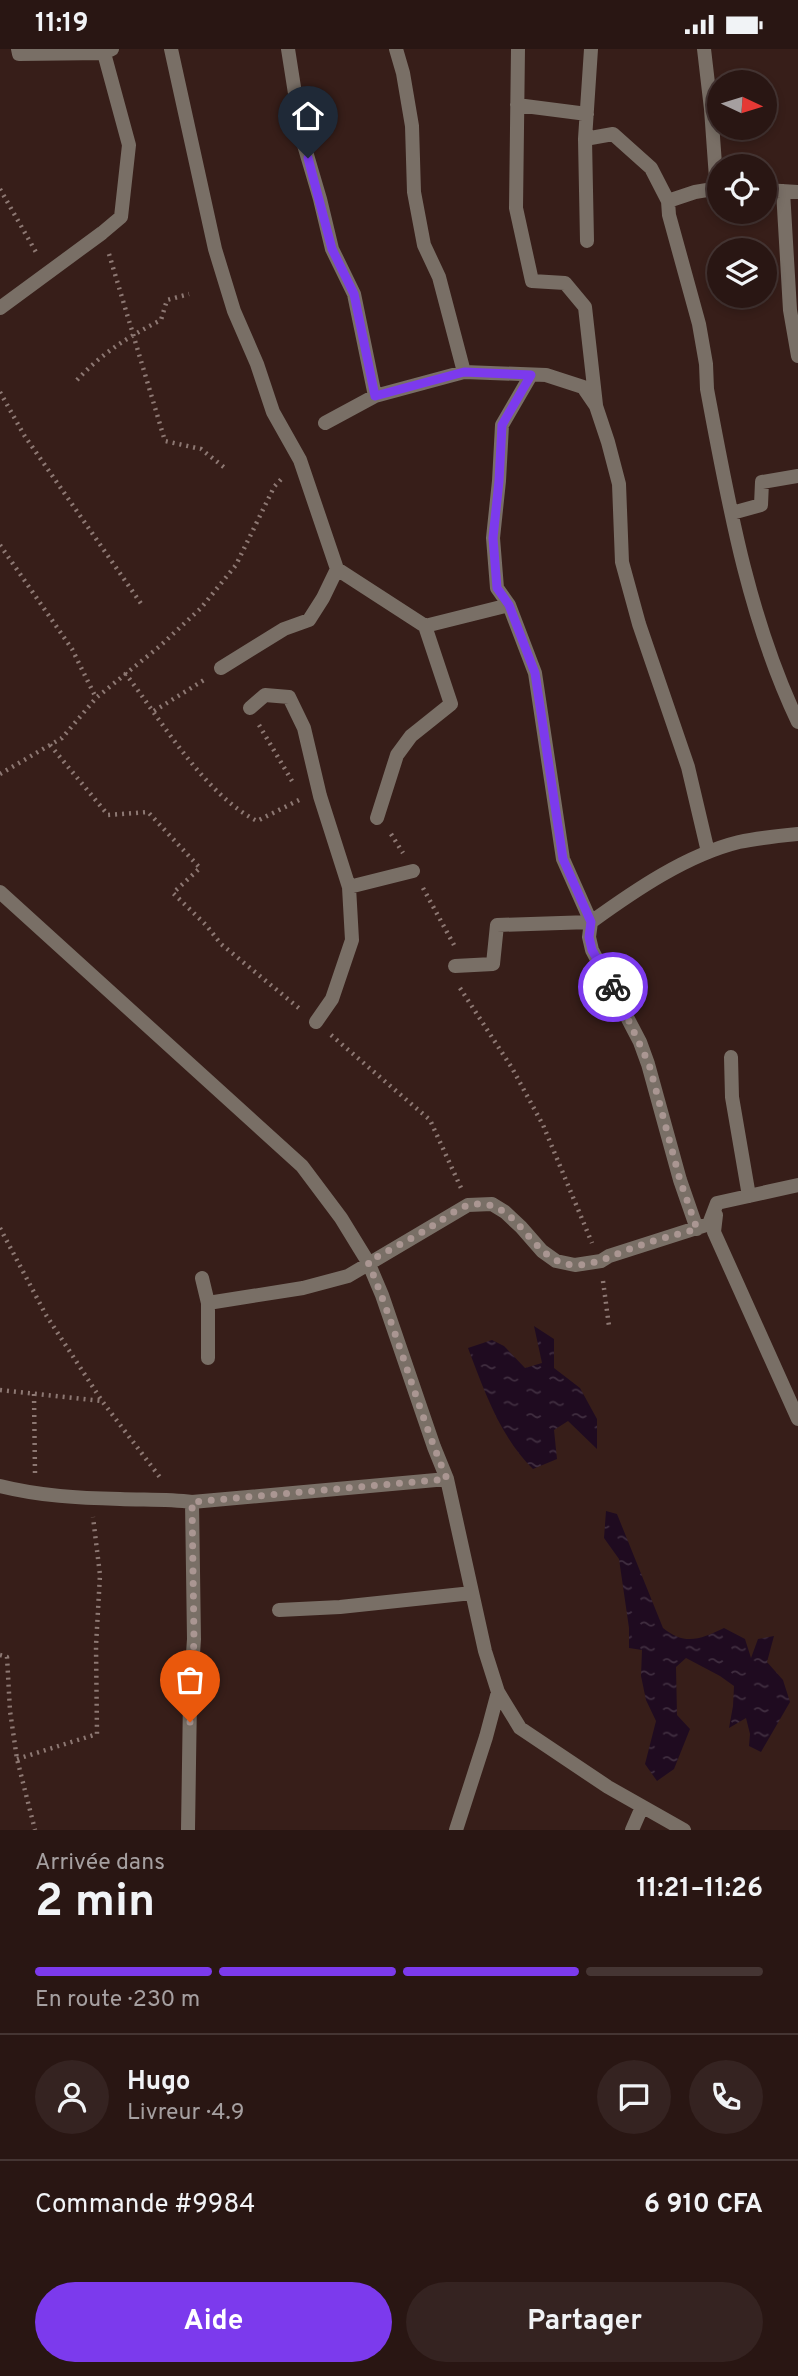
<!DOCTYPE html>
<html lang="fr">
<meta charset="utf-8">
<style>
:root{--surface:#291613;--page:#352321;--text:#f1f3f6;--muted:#a59fa0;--line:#453533;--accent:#7c3aed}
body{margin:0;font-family:Overpass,sans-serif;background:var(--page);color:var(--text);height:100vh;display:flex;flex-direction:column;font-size:26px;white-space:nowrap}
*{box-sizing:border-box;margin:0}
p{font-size:23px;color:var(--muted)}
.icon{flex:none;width:38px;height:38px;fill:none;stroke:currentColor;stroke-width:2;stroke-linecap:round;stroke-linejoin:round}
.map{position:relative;height:1781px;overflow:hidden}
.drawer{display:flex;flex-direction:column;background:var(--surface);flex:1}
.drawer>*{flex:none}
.needle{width:46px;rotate:94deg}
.tools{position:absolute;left:707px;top:21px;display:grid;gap:14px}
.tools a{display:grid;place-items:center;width:70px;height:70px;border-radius:50%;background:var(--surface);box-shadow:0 4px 10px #0003,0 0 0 2px var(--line);font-size:35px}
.pin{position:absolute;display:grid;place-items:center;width:60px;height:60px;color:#fff;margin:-72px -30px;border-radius:50% 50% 50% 0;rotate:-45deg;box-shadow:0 0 7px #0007}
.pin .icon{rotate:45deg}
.courier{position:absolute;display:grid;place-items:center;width:70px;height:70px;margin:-35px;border:5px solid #7c3aed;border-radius:50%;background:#fff;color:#222;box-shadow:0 2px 9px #0007}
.summary em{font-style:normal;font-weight:700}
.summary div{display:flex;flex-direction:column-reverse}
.summary{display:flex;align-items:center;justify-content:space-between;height:119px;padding:0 35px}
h1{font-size:46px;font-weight:700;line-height:52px}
.bar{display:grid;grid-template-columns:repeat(4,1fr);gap:10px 7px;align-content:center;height:84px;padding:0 35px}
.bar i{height:9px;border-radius:5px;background:var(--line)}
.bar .current{background:var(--accent)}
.bar p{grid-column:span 4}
.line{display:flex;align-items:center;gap:18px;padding:0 35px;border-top:2px solid var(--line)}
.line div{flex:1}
.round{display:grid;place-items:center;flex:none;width:74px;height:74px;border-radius:37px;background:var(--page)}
.primary-button{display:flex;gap:14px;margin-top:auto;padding:14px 35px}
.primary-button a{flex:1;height:80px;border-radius:42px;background:var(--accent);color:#fff;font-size:28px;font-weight:700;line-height:80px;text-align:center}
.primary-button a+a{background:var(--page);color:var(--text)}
.status{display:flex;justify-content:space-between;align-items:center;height:49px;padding:0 35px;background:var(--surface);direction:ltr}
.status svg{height:19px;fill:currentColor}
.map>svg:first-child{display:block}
.water{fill:url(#water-ripples)}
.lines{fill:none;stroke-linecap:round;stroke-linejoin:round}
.path{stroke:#8d7873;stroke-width:4.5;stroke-dasharray:2 5;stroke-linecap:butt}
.minor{stroke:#796f66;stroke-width:14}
.done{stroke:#aa9692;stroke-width:7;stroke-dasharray:0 12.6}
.route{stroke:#7c3aed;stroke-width:9}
</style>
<div class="status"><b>11:19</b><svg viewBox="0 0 49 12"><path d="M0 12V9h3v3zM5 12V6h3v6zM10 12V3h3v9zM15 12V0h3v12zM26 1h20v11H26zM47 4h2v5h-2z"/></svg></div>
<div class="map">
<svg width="798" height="1781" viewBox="0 0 798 1781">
<defs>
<pattern id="water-ripples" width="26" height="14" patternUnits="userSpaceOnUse" patternTransform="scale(1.75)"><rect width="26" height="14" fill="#1f0b20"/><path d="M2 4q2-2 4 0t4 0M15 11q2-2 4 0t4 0" fill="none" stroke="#402e40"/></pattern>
</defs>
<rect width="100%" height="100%" fill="#371e19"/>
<!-- water -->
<path class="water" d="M 534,1277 L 554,1290 L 554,1319 L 580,1339 L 597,1370 L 597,1400 L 568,1372 L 554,1381 L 557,1410 L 533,1420 C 500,1388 484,1341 468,1299 L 492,1291 L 504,1297 L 525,1319 L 542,1314 Z
M 606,1462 L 617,1465 L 663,1579 C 685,1597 701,1590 724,1579 L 745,1590 L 751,1609 L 758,1590 L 774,1587 L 767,1613 L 783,1631 L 790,1653 L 761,1703 L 749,1697 L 750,1685 L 746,1669 L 729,1679 L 733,1657 L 734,1637 L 720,1627 L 686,1609 L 676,1618 L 677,1666 L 690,1680 L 674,1720 L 657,1732 L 645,1715 L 656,1672 L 646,1651 L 641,1627 L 642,1601 L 629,1599 L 629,1579 L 619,1510 L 604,1489 Z"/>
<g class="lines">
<!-- path -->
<path class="path" d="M 0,140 L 37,205
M 109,205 L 165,392 L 201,400 L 225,419
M 77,331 C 102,304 128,288 161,271 L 167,251 L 189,245
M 0,343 L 24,386 L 142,556
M 0,496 L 72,600 L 96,649
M 125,624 C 162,672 204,745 257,772 L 299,751
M 154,662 L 204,631
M 259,676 L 292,732
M 50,696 L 108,766 L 148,763 L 200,819 L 173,844 L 206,876 L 221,895 L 300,960
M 0,725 L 62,689 L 96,649 L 160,597 L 201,559 L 236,516 L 274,438 L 284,427
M 391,785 L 403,804
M 423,839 L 454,896
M 460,939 L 512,1019 L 543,1076 L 592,1194
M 331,986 L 430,1071 L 461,1139
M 0,1179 L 46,1266 L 102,1352 L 162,1431
M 603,1232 L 609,1277
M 0,1341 L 101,1352
M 34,1345 L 35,1424
M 0,1606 L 7,1608 L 10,1662 L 17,1710 L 35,1781
M 17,1710 L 97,1685 L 96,1597 L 100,1526 L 93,1468"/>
<!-- minor -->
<path class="minor" d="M 18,0 L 19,5 L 104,4
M 171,0 L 215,200 L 234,262 L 257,315 L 273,363 L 300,411 L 337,520 L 323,549 L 309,571 L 284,580 L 221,619
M 288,0 L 302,89 L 320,150 L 332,200 L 354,245 L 375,347
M 396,0 L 403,24 L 412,77 L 414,143 L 424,196 L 439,228 L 464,323
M 518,0 L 516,159 L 532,232 L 565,234 L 585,258 L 596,356
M 704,0 L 711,60 L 716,129 L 719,139
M 517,56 L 587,65
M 585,90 L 613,85 L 651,119 L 668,152 L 669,166 L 699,275 L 706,315 L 707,340 C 728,452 748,568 798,673
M 765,141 L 798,143
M 783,142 L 790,261 L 798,307
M 668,152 L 695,143 L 719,139
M 587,192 L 585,90 L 591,0
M 0,259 L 102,184 L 121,168 L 129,96 L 104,4 L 112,0
M 325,374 L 375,347 L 464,323 L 546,326 L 583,338 L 596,357 L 608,393 L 619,435 L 622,513 L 639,575 L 688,718 L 708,803
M 732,464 L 761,456 L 762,433 L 798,427
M 337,520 L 425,577
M 250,659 L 265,646 L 289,648 L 304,679 L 320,747 L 349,838 L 352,891 L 332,950 L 316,973
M 377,769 L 397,706 L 411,687 L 451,655 L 425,577 L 509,556
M 349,838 L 413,822
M 0,843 L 302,1117 L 341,1169 L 368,1213 L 382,1246 L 434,1398 L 447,1430 L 485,1602 L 498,1643 L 520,1679 L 608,1738 L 684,1781
M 455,917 L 493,915 L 497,876 L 591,873 L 563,810 L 535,624 L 509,556 L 497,539 L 493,489 L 499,432 L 502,376 L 531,326
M 731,1008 L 732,1048 L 749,1147
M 716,1166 L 714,1183 L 798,1370
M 697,1180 L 680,1131 L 648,1015 L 640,993 L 592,901 L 589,888 L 591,873 C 634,842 686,806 739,793 C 758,789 778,787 798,785
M 202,1229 L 208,1254
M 208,1309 L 208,1254 L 303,1239 L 348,1227 L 468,1156 L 492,1155 L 505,1163 L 521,1178 L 542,1202 L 556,1212 L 575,1216 L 601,1212 L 609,1207 L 709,1175 L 717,1154 L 798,1136
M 0,1437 C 40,1447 79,1449 120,1450 C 144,1451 168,1450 192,1453 L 447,1430
M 279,1561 L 340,1558 L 472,1544
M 188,1781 L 190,1649 L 194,1590 L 192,1453
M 456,1781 L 486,1688 L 498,1643
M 632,1781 L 642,1758"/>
</g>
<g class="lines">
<!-- done -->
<path class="done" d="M 190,1673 L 194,1590 L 192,1453 L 447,1430 C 417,1359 398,1284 368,1213 C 391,1200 415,1188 437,1174 C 447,1168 459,1158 470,1156 C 520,1146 529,1215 575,1216 C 598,1216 619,1203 641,1196 C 659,1190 678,1185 697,1180 L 680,1131 L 649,1015 L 613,938"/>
<!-- route -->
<path class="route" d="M 308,109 L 332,200 L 354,245 L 375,347 L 464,323 L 531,326 L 502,376 L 499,432 L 493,489 L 497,539 L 509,556 L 535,624 L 563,810 L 591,873 L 589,888 L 592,901 L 613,938"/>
</g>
</svg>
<div class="tools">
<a><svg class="needle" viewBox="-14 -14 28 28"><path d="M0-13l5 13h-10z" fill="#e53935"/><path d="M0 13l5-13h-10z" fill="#a59fa0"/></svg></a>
<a><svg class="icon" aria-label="locate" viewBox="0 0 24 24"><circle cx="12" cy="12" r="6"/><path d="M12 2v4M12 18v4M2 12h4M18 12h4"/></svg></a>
<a><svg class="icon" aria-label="layers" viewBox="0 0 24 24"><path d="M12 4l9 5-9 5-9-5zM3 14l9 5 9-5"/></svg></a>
</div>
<div class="pin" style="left:190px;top:1673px;background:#ea580c"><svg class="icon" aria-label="bag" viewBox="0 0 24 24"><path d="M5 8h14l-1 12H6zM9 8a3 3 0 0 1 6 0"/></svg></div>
<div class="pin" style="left:308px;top:109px;background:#1f2937"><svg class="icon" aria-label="home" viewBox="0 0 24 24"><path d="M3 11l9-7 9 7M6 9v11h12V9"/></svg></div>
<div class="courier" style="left:613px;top:938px"><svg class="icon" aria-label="bike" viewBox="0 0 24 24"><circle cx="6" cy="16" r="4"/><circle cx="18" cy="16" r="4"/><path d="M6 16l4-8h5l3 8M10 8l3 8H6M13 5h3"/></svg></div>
</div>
<section class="drawer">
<div class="summary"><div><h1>2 min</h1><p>Arrivée dans</p></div><em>11:21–11:26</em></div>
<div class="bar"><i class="current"></i><i class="current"></i><i class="current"></i><i></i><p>En route · 230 m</p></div>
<div class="line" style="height:126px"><a class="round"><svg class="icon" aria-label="person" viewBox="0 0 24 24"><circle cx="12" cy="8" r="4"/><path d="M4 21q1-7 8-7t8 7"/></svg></a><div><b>Hugo</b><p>Livreur · 4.9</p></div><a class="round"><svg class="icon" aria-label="chat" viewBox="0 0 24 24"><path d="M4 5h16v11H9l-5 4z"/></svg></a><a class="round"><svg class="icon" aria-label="phone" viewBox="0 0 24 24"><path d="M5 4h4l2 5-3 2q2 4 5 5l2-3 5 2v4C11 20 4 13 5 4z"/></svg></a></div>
<div class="line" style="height:91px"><div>Commande #9984</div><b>6 910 CFA</b></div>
<div class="primary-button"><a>Aide</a><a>Partager</a></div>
</section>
